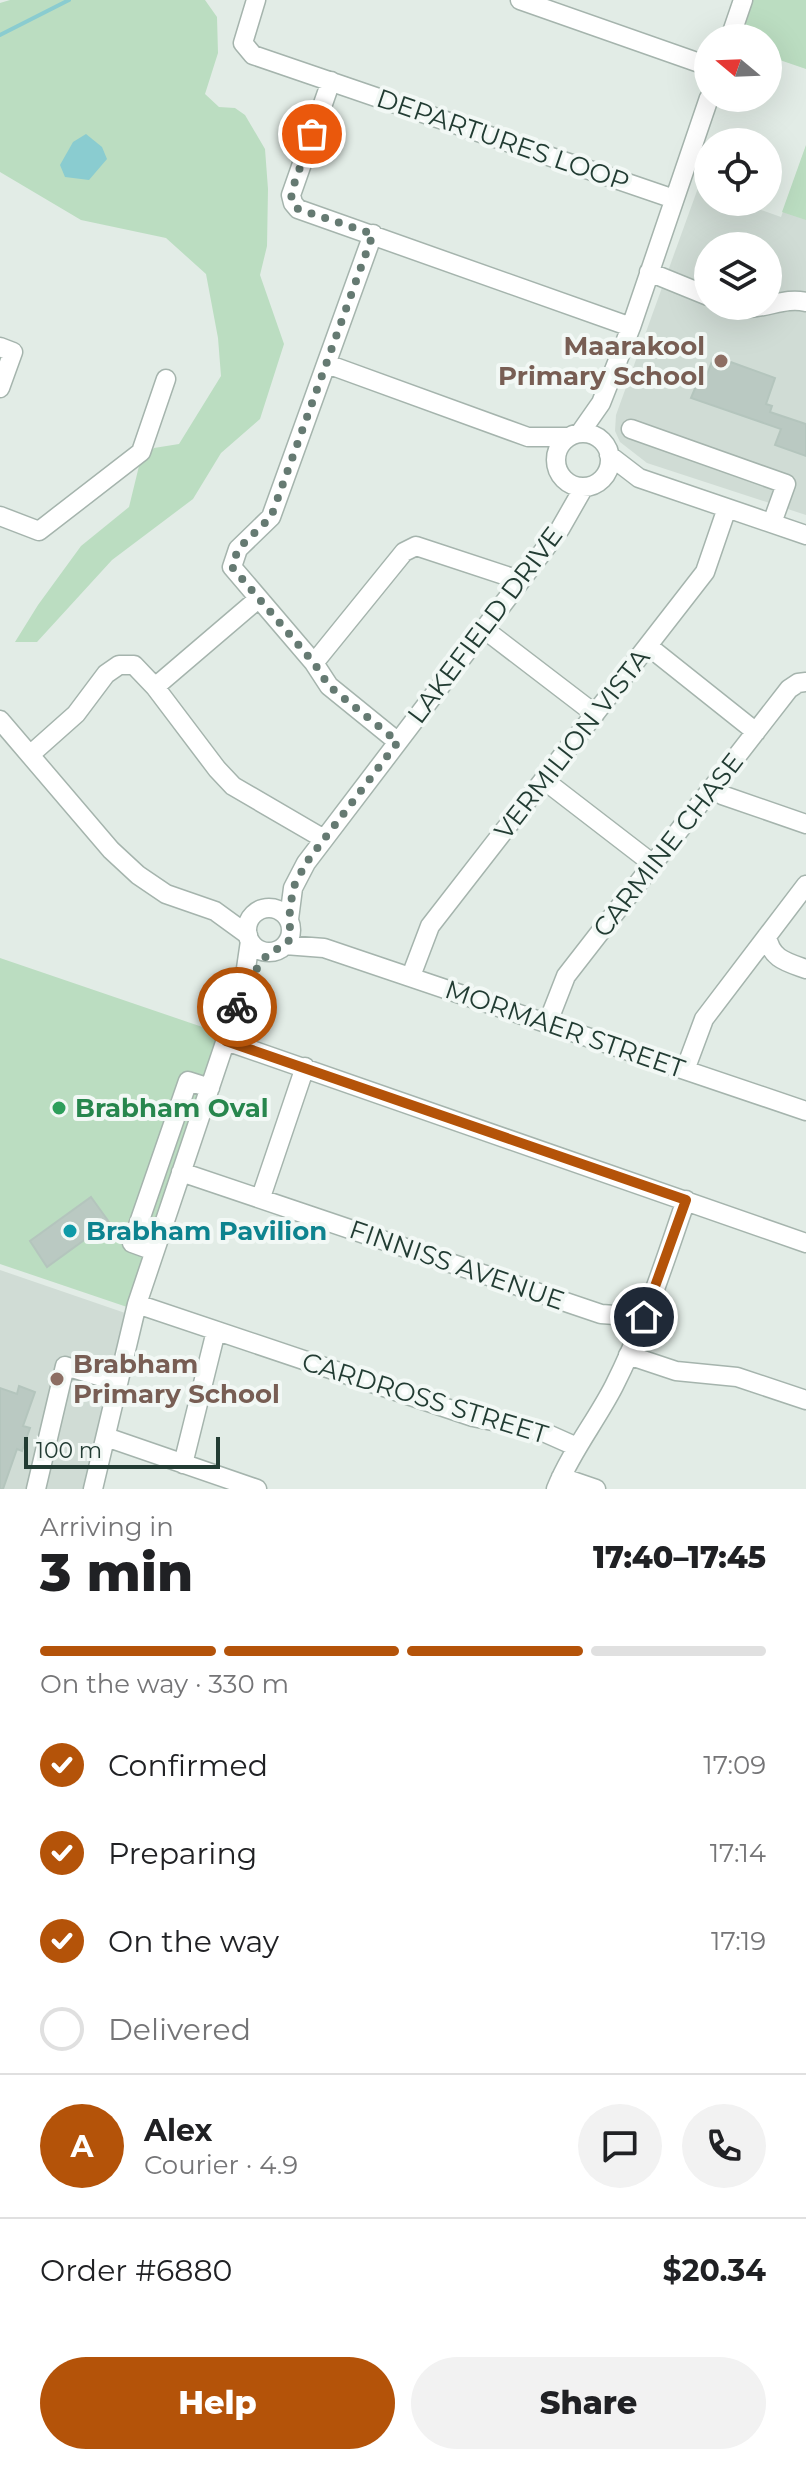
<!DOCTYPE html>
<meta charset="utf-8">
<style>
:root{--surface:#fff;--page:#f2f2f2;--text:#202124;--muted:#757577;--line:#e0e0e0;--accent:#b45309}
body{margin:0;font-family:Montserrat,sans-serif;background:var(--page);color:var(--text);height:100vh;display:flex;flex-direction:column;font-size:30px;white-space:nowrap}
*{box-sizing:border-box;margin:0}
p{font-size:26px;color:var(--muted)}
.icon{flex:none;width:44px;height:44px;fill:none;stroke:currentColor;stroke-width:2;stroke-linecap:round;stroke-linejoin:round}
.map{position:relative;height:1489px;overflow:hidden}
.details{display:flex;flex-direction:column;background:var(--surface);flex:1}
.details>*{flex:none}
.needle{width:52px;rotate:289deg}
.fabs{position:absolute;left:694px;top:24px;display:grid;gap:16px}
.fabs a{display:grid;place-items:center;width:88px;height:88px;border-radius:50%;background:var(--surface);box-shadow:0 8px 32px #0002;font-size:40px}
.scale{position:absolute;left:24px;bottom:20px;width:196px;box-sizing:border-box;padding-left:8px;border:4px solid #223c33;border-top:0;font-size:22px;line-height:28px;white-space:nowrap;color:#223c33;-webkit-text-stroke:6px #f2f8f5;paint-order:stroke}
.pin{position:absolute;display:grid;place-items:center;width:68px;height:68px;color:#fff;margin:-34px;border:4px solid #fff;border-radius:50%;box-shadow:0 2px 8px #0007}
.courier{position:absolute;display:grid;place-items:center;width:80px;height:80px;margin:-40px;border:6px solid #b45309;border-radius:50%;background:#fff;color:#222;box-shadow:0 2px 10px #0007}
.head em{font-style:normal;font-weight:800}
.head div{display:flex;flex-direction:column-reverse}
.head{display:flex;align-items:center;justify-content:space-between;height:136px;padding:0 40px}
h1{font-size:52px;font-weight:800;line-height:60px}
.bar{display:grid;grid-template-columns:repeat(4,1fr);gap:12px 8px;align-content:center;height:96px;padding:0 40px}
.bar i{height:10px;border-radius:6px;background:var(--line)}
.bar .selected{background:var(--accent)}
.bar p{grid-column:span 4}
.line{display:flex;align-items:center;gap:20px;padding:0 40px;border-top:2px solid var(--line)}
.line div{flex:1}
.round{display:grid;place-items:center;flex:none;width:84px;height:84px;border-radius:42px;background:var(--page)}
ol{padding:0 40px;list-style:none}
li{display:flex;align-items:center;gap:24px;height:88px}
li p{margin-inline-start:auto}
li .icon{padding:8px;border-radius:50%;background:var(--accent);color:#fff;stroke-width:4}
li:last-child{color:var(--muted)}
li i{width:44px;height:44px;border:4px solid var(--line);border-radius:50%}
.cta{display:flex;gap:16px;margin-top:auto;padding:16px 40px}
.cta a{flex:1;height:92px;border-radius:48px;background:var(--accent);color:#fff;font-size:32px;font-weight:800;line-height:92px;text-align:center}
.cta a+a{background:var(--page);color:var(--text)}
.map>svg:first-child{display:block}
.built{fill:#d0dcd5;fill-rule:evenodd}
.green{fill:#bbddc1}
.water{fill:#8accd0}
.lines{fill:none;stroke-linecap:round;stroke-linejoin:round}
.stream{stroke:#8accd0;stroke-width:4}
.building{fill:#bac9c2;stroke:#b4c5bd;stroke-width:2}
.minor-casing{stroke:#a5b4ad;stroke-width:21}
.minor{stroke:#fff;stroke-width:18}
.done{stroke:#657a72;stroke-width:8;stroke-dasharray:0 14.4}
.route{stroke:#b45309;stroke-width:10}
.education-dot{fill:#8d6e63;stroke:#f2f8f5;stroke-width:3}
.leisure-dot{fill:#2e9e5b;stroke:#f2f8f5;stroke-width:3}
.culture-dot{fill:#0f9aa8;stroke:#f2f8f5;stroke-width:3}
.labels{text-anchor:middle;stroke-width:8;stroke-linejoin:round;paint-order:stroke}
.street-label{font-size:26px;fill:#223c33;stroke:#f2f8f5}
.education-label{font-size:26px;font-weight:bold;fill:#785e54;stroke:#f2f8f5;text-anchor:end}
.leisure-label{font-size:26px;font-weight:bold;fill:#27864d;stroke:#f2f8f5;text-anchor:start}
.culture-label{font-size:26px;font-weight:bold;fill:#0d838f;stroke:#f2f8f5;text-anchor:start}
</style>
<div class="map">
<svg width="806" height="1489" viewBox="0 0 806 1489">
<rect width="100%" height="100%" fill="#e2ece6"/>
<!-- built -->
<path class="built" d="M 805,149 L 806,150 L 806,515 L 647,463 L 620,442 L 615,431 L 616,415 L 698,188 L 708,191 L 708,202 L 738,202 L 781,217 ZM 708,246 L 768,246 L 768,306 L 708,306 Z
M 0,1270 L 131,1315 L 84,1489 L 0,1489 Z"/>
<!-- green -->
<path class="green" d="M 10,0 L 205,0 L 217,17 L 218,53 L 205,94 L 219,107 L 235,108 L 245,115 L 265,149 L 268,189 L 267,246 L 260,275 L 284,344 L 260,419 L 221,453 L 193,499 L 112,560 L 37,642 L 15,642 L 38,605 L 81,546 L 129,507 L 139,466 L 154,448 L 179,444 L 221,376 L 218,338 L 206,274 L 166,238 L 81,220 L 0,172 L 0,3 Z
M 743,0 L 806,0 L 806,69 L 768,56 L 768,38 L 730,38 Z
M 806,145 L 806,220 L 782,212 Z
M 0,958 L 220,1033 L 130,1308 L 0,1264 Z"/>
<!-- water -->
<path class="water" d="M 86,134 L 102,147 L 107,159 L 89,180 L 65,177 L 60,165 L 73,142 Z"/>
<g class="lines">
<!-- stream -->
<path class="stream" d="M 0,35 L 69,0"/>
</g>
<!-- building -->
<path class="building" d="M 714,356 L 775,378 L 766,404 L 772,406 L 770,412 L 806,424 L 806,456 L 775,445 L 781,429 L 691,398 L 699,379 L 705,380 Z
M 91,1197 L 109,1222 L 47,1267 L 30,1241 Z
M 19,1386 L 35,1392 L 23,1426 L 30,1428 L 22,1451 L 17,1449 L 3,1489 L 0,1489 L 0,1388 L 17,1394 Z"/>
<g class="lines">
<!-- minor casing -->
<g class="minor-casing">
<path id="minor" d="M 256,0 L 243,43 L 253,55 L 674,199
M 520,0 L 708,66
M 730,38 L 743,0
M 331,81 L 291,195 L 293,203 L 298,209 L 631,327
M 373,234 L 271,517 L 238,549 L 232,567 L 314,663 L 329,686 L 398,742
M 649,272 L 708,296
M 734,306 C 761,313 782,296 806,302
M 0,347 L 13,352 L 0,388
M 327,364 L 528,437 L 567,437
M 631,429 L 786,484 L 772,523
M 580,433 L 601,403 L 631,327 L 709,98
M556 460a27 27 0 1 1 54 0a27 27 0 1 1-54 0Z
M 609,455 L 639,478 L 806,535
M 0,516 L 39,531 L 141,452 L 166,379
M 484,629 L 595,714
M 648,646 L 756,732
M 314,663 L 404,552 L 416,546 L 519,580
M 155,687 L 258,599
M 0,720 L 111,850 L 138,875 L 166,894 L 215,911 L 248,935
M 31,754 L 76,714 L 106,674 L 119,665 L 134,665 L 155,687 L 217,769 L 233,786 L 324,839
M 544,780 L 653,864
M 716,784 L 722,795 L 806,824
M247 930a22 22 0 1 1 44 0a22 22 0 1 1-44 0Z
M 289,919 L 293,888 L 306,863 L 560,529 L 584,487
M 767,936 C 771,959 786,962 806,969
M 285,945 L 324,948 L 806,1111
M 411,976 L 430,926 L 705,572 L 727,508
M 548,1022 L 566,976 L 789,689 L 798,683 L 806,682
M 226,1041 L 806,1243
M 685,1070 L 704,1019 L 806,885
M 181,1172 L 601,1314 L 644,1317
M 261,1197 L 305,1067
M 154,1251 L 132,1243 L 188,1081 L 210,1088
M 137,1304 L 473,1417 L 541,1431 L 577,1447
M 628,1355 L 676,1371 L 737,1377 L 806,1400
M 106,1437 L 257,1489
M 183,1464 L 216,1331
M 561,1477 L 596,1489
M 36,1489 L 65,1366 L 118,1382
M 93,1489 L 137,1304 L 243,989 L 250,941
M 556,1489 C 571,1452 596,1421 614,1386 C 644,1327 664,1263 686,1200"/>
</g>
<!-- minor -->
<use href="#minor" class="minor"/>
</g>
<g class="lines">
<!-- done -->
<path class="done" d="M 237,1007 C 242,994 259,960 271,952 C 280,947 285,948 291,937 L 289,919 L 293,888 L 306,863 L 398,742 L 329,686 L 314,663 L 232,567 L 238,549 L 271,517 L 373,234 L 298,209 C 291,202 290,197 293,187 L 312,134"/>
<!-- route -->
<path class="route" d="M 237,1007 L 226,1041 L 686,1200 L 644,1317"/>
</g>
<!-- markers -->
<g class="education-dot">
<circle cx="721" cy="361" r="8"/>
<circle cx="57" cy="1379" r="8"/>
</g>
<circle class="leisure-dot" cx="59" cy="1108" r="8"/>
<circle class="culture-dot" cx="70" cy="1231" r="8"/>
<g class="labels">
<!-- street labels -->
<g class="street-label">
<text transform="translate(503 140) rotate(19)" y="9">DEPARTURES LOOP</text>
<text transform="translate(485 625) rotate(-53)" y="9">LAKEFIELD DRIVE</text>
<text transform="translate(572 744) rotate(-52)" y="9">VERMILION VISTA</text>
<text transform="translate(668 845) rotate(-52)" y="9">CARMINE CHASE</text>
<text transform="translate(565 1029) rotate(19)" y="9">MORMAER STREET</text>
<text transform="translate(457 1265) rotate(19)" y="9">FINNISS AVENUE</text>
<text transform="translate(425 1398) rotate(17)" y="9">CARDROSS STREET</text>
</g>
<!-- education labels -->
<g class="education-label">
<text x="705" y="355">Maarakool<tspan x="705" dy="30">Primary School</tspan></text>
<text x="73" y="1373" text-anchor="start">Brabham<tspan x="73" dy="30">Primary School</tspan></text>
</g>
<!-- leisure labels -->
<g class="leisure-label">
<text x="75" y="1117">Brabham Oval</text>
</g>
<!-- culture labels -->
<g class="culture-label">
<text x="86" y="1240">Brabham Pavilion</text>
</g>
</g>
</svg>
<div class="fabs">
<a><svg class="needle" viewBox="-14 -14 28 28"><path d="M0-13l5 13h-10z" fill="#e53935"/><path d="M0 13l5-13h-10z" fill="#757577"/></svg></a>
<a><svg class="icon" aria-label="locate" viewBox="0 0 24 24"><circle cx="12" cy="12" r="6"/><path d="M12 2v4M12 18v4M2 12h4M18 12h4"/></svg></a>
<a><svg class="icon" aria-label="layers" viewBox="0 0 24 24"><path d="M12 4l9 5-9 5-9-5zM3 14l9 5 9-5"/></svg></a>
</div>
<div class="scale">100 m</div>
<div class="pin" style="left:312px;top:134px;background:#ea580c"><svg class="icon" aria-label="bag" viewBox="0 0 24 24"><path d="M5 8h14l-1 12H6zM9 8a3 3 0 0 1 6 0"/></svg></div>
<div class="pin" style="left:644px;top:1317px;background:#1f2937"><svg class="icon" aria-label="home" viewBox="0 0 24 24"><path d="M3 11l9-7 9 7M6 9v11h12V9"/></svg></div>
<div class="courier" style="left:237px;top:1007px"><svg class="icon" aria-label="bike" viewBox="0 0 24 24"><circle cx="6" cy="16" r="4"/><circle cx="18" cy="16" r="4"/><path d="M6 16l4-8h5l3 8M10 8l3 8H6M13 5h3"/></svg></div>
</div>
<section class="details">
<div class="head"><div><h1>3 min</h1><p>Arriving in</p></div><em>17:40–17:45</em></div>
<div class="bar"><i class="selected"></i><i class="selected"></i><i class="selected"></i><i></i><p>On the way · 330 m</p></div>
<ol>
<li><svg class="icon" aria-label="check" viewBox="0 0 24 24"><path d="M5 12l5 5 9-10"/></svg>Confirmed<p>17:09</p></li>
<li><svg class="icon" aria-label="check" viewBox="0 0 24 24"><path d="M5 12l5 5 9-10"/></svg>Preparing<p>17:14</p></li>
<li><svg class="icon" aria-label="check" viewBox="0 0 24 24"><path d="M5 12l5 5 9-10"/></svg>On the way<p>17:19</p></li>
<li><i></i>Delivered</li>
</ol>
<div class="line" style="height:144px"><b class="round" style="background:var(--accent);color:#fff">A</b><div><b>Alex</b><p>Courier · 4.9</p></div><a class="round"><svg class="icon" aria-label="chat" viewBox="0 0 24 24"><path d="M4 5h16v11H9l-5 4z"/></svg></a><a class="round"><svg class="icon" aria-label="phone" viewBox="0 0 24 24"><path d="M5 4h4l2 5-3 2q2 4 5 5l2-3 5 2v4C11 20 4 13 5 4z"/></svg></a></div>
<div class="line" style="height:104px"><div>Order #6880</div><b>$20.34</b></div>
<div class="cta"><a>Help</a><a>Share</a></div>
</section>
